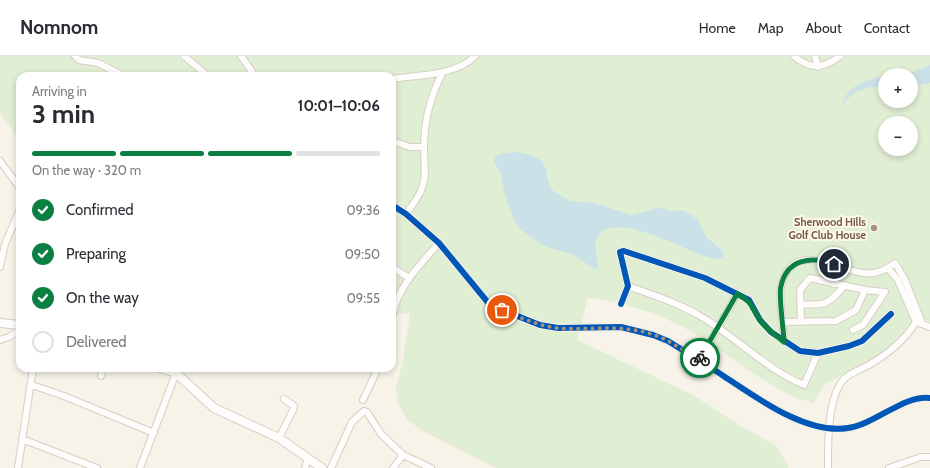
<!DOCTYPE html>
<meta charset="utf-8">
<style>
:root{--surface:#fff;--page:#f7f7f7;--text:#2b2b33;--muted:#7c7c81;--line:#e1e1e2;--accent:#0b8043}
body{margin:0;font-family:Cabin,sans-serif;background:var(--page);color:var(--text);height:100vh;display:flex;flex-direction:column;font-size:15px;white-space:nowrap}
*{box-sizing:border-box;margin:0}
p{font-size:13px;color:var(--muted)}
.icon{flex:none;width:22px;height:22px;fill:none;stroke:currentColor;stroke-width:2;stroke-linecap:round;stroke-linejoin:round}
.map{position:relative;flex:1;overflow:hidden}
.panel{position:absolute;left:16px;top:16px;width:380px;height:300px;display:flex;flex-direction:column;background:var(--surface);border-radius:12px;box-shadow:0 2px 6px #0003}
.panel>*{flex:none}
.buttons{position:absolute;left:878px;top:12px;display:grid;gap:8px}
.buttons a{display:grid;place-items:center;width:40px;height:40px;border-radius:50%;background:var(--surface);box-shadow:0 2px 6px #0003;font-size:20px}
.pin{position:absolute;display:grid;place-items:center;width:34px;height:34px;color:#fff;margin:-17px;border:2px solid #fff;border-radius:50%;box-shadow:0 1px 4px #0007}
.courier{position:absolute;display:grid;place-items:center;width:40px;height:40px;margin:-20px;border:3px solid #0b8043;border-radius:50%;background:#fff;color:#222;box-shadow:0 1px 5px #0007}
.summary em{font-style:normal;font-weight:700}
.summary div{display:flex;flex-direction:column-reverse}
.summary{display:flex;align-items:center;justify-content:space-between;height:68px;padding:0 16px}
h1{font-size:26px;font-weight:700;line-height:30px}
.bar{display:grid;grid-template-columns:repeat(4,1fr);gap:6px 4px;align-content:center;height:48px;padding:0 16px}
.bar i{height:5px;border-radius:3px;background:var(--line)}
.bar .current{background:var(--accent)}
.bar p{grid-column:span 4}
ol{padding:0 16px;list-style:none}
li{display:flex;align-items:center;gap:12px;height:44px}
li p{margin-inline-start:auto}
li .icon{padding:4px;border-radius:50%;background:var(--accent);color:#fff;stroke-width:4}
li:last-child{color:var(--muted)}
li i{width:22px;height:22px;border:2px solid var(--line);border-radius:50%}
header{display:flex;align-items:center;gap:24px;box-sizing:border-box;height:56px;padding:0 20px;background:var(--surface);border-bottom:1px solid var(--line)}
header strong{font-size:19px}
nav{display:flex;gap:22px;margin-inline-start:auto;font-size:14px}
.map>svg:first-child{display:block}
.green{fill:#e0eed3;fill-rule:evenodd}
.water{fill:#cae2e7}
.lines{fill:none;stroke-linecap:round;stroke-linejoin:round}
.minor-casing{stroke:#d6cfc6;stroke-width:8}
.tertiary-casing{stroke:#d6cfc6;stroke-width:10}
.minor{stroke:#fefdfc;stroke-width:6}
.tertiary{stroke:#fefdfc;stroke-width:8}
.cycleway-casing{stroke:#fff9ea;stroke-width:8}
.cycleway{stroke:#0057b8;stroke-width:6}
.done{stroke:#a29281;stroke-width:4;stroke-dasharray:0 7.2}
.route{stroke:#0b8043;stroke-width:5}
.poi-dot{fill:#a29281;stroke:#fff9ea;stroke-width:1.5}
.labels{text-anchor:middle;stroke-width:4;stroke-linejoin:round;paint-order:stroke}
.poi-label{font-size:11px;font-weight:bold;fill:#755d49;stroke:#fff9ea;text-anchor:end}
</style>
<header>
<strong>Nomnom</strong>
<nav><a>Home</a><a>Map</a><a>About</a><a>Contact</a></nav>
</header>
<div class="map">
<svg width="930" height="412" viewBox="0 0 930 412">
<rect width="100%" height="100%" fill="#f7f3e9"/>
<!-- green -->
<path class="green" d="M 0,0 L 930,0 L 930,267 L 925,264 L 912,266 L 883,297 L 825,328 L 813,347 C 806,344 797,343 790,339 C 758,323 730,300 700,281 C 670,261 624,245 588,242 L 577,284 L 693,339 L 742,371 L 774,388 L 786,405 L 788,412 L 496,412 L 421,374 L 407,363 L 398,347 L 396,332 L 403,304 L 410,257 L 392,259 L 392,20 L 20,20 L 20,86 L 0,56 ZM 885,19 L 911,19 L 911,45 L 885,45 ZM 885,67 L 911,67 L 911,93 L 885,93 Z"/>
<!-- water -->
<path class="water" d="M 930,9 L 930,27 L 911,30 L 911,19 L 894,19 L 910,17 Z
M 885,20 L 885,30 C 867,31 852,34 842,50 C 846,30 867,23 885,20 Z
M 517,96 L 531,99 L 542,105 L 546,113 L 548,125 L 552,134 L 570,145 L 595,147 L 631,159 L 652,154 L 657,151 L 675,156 L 680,154 L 689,157 L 698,164 L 706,181 L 723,195 L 723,202 C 715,205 704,200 697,197 C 676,189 623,161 603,175 C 600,177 598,182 595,184 L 598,212 L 594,213 L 574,199 L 544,190 L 521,174 L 516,168 L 511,156 L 504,135 L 501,119 L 494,105 L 496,100 L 503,97 Z"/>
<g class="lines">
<!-- minor casing -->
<g class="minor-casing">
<path id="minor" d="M 75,0 L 79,4 L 98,7 L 124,20
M 184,0 L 208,20
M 241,0 L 255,20
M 794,0 C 810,14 823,13 840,0
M 815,0 L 818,11
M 392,23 C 417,19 456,20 475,0
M 392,85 L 410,91 L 424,91
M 0,105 L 20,132
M 392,149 L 406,158 L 439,187 L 490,249 L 540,269 L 558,272 L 621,271 L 653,279 L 668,285 C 687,297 706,308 725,321 C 757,342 807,379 848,372 C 874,369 905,338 930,342
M 406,158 C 411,150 419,142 422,132 C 427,120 424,106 424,93 C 424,65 430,40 443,16
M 0,211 L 5,188 L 20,153
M 392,211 L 409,222
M 888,212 L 898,224 L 916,266
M 833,228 L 843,210
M 628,230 C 653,239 678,247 702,261 C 737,282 766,313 804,329 L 818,297
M 621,248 L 628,230 L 620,196 L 624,195 L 705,222 L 749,244 L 760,264 L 771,276 L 800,295 L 818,297 L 849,290 L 862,285 L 891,258
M 800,248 C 825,250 828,249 844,230
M 392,262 C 397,231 419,210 439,187
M 783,266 L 836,265 L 856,254 L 865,234
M 801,266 L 800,234 L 810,222 L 865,234 L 885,236 L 863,269 L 853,274
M 919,267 L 930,271
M 0,284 L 9,281 L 20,274
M 784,285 C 784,273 778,241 781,230 C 793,183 835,213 863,217 C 876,219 885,214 895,207 L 905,224 L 922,267
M 699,305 L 737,238
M 101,320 L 103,312
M 32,329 L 64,340 L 154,377
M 363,344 L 378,312
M 279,382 L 293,354 L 294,350 L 284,343
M 22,383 L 97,412
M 18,412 L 33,312
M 140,412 L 176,317
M 305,412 L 308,402
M 331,412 L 352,366 L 364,355 L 367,356 L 381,378 L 403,399 L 431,412
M 393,412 L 403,399
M 828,412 C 828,388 827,342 844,323 C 850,317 862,313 869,309 C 888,298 904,285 916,266
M 889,412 L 921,401 L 930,401"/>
</g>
<!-- tertiary casing -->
<g class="tertiary-casing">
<path id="tertiary" d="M 0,267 L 20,269
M 160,312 L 176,317 L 214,352 L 279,382 L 322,412"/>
</g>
<!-- minor -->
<use href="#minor" class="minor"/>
<!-- tertiary -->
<use href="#tertiary" class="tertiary"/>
<!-- cycleway casing -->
<g class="cycleway-casing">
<path id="cycleway" d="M 392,149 L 406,158 L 439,187 L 490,249 L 540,269 L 558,272 L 621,271 L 653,279 L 668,285 C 687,297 706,308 725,321 C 757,342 807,379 848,372 C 874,369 905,338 930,342
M 621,248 L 628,230 L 620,196 L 624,195 L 705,222 L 749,244 L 760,264 L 771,276 L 800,295 L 818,297 L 849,290 L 862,285 L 891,258"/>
</g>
<!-- cycleway -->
<use href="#cycleway" class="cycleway"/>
</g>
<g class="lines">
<!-- done -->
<path class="done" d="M 502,254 C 520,261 538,270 557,272 C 590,275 621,267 654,279 C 670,284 684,295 699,305 L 700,302"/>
<!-- route -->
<path class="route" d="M 700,302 L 737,238 C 754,247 750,250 760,264 C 766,273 776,279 784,286 C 784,274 778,239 781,230 C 787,203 810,200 834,208"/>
</g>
<!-- markers -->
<circle class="poi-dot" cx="874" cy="172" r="4"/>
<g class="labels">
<!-- poi labels -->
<g class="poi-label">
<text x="866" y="170">Sherwood Hills<tspan x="866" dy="13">Golf Club House</tspan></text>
</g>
</g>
</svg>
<div class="buttons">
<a>+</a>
<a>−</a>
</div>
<div class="pin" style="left:502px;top:254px;background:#ea580c"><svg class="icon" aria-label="bag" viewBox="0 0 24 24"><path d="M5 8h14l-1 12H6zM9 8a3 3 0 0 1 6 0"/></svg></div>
<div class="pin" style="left:834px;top:208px;background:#1f2937"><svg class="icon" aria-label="home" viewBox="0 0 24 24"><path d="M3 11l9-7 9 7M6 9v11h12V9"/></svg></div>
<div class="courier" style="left:700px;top:302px"><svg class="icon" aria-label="bike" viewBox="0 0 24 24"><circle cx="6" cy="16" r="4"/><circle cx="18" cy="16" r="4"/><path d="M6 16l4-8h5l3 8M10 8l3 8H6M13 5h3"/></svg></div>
<section class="panel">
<div class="summary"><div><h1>3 min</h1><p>Arriving in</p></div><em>10:01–10:06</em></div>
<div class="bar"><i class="current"></i><i class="current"></i><i class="current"></i><i></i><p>On the way · 320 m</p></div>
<ol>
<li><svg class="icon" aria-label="check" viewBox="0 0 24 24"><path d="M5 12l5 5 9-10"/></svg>Confirmed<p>09:36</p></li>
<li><svg class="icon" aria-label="check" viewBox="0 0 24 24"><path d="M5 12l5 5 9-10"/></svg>Preparing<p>09:50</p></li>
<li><svg class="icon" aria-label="check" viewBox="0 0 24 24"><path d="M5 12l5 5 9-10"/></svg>On the way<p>09:55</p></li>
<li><i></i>Delivered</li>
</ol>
</section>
</div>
